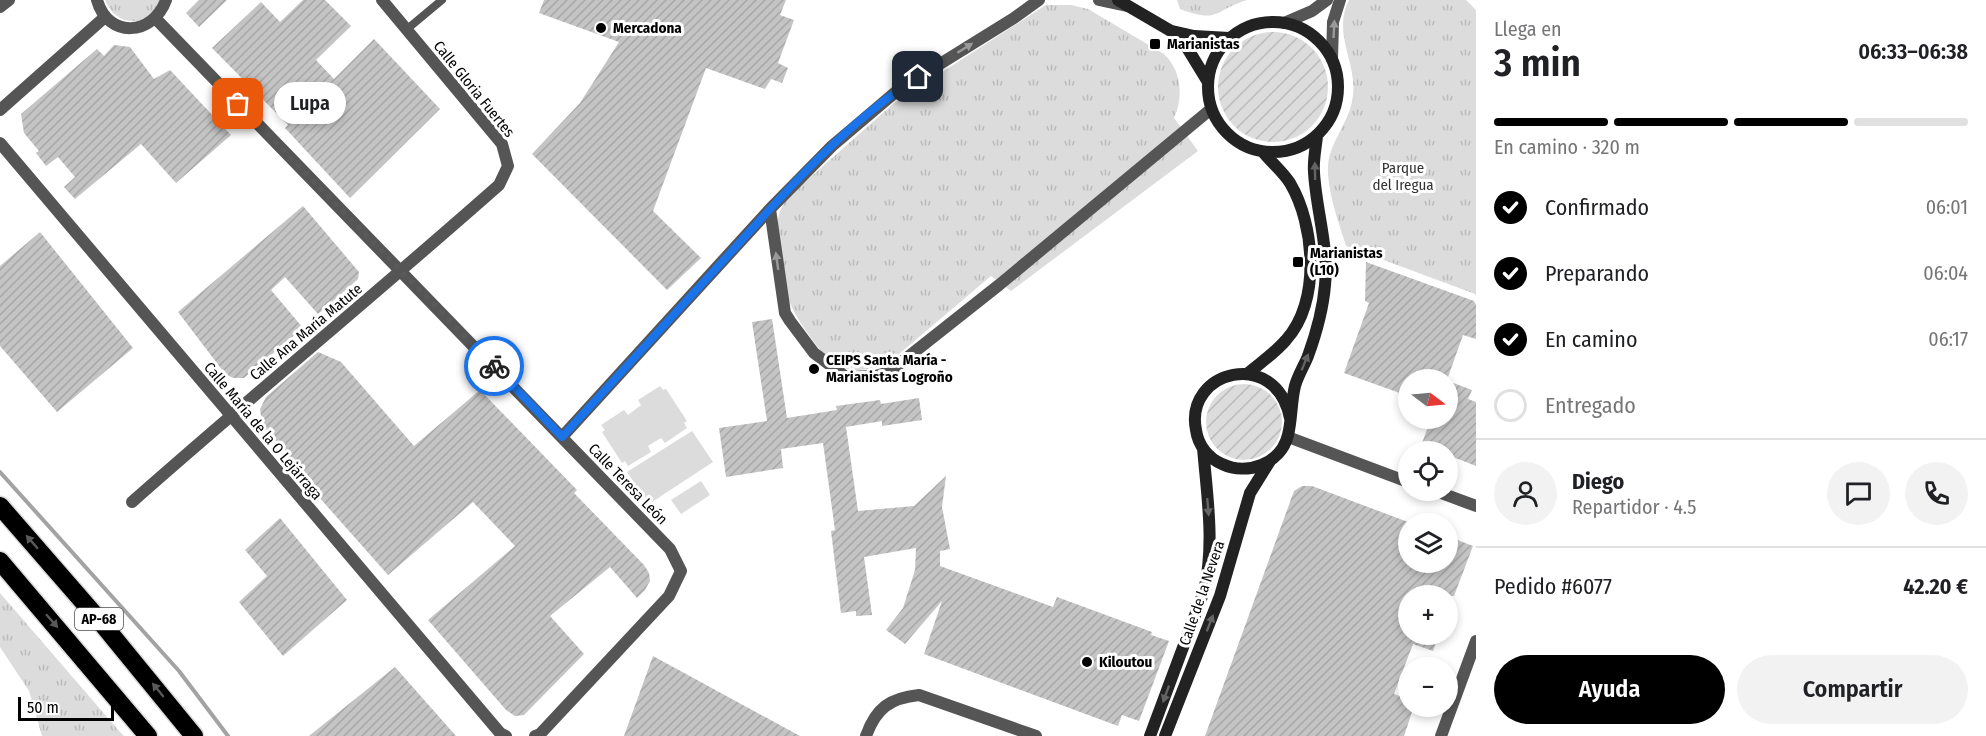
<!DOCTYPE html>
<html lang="es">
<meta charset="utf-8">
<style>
:root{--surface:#fff;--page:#f2f2f2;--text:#202124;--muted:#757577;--line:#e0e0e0;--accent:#000}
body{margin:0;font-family:"Fira Sans Condensed",sans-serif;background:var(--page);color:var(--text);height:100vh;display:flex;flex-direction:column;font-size:22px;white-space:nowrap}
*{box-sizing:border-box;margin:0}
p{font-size:20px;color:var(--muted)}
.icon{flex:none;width:33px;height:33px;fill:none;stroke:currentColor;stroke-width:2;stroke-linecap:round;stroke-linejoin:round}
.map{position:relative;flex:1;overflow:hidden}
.drawer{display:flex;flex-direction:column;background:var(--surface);width:510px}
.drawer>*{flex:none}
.needle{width:39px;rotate:106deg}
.controls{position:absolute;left:1398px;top:369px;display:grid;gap:12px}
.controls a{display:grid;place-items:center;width:60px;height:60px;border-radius:50%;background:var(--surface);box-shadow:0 3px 9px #0003;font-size:30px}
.scale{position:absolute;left:18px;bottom:15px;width:96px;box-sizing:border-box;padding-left:6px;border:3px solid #000;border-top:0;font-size:16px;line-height:21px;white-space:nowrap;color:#000;-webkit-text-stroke:4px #fff;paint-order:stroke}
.pin{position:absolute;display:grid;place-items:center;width:51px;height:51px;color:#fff;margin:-26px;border-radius:12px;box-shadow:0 3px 9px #0006}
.courier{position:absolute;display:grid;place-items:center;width:60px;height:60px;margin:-30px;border:4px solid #1a73e8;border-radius:50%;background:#fff;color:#222;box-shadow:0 2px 8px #0007}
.bubble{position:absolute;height:42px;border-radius:21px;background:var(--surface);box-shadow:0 3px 9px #0003;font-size:20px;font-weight:600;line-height:42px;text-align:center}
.overview em{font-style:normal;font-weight:600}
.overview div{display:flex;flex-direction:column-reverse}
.overview{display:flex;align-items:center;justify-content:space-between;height:102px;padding:0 18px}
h1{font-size:39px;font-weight:600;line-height:45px}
.bar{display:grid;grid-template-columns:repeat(4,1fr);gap:9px 6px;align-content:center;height:72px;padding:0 18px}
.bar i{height:8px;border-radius:4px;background:var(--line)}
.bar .active{background:var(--accent)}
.bar p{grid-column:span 4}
.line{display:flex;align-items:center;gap:15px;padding:0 18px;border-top:2px solid var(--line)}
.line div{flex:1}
.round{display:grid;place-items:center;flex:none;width:63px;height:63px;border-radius:32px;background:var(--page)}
ol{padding:0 18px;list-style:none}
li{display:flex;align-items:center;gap:18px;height:66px}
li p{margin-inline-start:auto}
li .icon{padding:6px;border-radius:50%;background:var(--accent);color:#fff;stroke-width:4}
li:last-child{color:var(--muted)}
li i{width:33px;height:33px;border:3px solid var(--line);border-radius:50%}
.action{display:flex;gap:12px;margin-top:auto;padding:12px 18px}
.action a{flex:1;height:69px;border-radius:36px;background:var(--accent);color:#fff;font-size:24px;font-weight:600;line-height:69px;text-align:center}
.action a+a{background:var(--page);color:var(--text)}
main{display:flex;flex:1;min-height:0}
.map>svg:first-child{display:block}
.grass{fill:url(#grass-tufts)}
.garden{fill:url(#garden-furrows)}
.pitch{fill:#dcdcdc}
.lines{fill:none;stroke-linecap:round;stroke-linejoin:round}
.stream{stroke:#a3a3a3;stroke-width:4}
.building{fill:url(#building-hatch)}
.motorway-casing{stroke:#dbdbdb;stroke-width:21}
.service{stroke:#555;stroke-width:8}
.minor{stroke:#555;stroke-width:12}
.tertiary{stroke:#555;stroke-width:12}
.secondary{stroke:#222;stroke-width:12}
.motorway{stroke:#000;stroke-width:18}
.oneway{fill:#999}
.oneway2{fill:#646464}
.oneway3{fill:#595959}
.done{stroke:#595959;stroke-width:6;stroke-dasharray:0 10.8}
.route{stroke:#1a73e8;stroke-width:8}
.poi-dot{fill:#000;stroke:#fff;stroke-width:2}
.labels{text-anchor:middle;stroke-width:6;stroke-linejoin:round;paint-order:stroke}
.shield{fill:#fff;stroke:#4c4c4c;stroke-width:1.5}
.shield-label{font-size:14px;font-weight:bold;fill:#000}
.poi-label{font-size:15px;font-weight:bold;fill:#000;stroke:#fff;text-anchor:start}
.street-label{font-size:15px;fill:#000;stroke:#fff}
.park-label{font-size:15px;fill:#333;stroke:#fff}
</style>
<main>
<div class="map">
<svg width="1476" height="736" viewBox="0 0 1476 736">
<defs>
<pattern id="grass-tufts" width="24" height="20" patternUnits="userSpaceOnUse" patternTransform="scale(1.5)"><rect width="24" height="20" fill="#dcdcdc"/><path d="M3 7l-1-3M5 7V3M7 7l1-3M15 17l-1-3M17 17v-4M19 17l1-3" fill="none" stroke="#bbb"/></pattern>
<pattern id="garden-furrows" width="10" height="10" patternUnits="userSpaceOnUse" patternTransform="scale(1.5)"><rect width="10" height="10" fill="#dcdcdc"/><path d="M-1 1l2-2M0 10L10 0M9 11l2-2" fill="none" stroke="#bbb"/></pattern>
<pattern id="building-hatch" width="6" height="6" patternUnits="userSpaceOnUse" patternTransform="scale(1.5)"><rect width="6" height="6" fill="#c4c4c4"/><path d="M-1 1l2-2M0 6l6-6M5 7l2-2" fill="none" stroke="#a7a7a7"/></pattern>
</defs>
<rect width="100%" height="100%" fill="#fff"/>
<!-- grass -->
<path class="grass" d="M 105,0 L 161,0 C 157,5 154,13 149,16 C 131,28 112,18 105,0 Z
M 1177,0 L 1247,0 C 1214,10 1220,24 1180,9 Z
M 1349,0 L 1466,0 L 1476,10 L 1476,296 L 1475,294 L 1346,246 C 1338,219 1321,177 1331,151 C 1338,132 1351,116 1353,95 C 1357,62 1332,34 1349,0 Z
M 1046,5 L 1071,5 L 1088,9 L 1164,54 C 1181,70 1184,96 1174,118 L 1198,151 L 1011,291 L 991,276 L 886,365 C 845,377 832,368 809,335 C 799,321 790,307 786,291 C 780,271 780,247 778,227 C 777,215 781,208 787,198 L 893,104 Z
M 0,593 L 120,732 L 124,736 L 42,736 L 29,691 L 0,647 Z"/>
<!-- garden -->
<path class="garden" d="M1218 87a55 55 0 1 1 110 0a55 55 0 1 1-110 0Z
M1206 422a38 38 0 1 1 76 0a38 38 0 1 1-76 0Z"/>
<!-- pitch -->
<path class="pitch" d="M 660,386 L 663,390 L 666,389 L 687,421 L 684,423 L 687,428 L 665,443 L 661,438 L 648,446 L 651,452 L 628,466 L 625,461 L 622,463 L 602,432 L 605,430 L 601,425 L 624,410 L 628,415 L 641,405 L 638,400 Z
M 692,431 L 713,462 L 649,504 L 627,472 Z
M 701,481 L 710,495 L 681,514 L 671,500 Z"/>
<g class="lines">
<!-- stream -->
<path class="stream" d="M 0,472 L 179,671 L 228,736"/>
</g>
<!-- building -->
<path class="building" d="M 199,0 L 227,0 L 199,27 L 186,13 Z
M 303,0 L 325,0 L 351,26 L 316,60 L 334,79 L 374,39 L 440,109 L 350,198 L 285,128 L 288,125 L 212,48 L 261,2 L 280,22 Z
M 544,0 L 786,0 L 780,15 L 794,20 L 778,63 L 788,68 L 782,83 L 771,79 L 765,89 L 706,68 L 653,211 L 701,258 L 667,290 L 532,154 L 580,103 L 619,42 L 539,13 Z
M 114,45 L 130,47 L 154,79 L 170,70 L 231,135 L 176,183 L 141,144 L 75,199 L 64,187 L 75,177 L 58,157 L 46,166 L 36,153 L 39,151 L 24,133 L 21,114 L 97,49 L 104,56 Z
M 303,206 L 359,272 L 358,279 L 318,314 L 285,277 L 271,290 L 303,328 L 244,378 L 234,378 L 226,375 L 178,312 Z
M 40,232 L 133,348 L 57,412 L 0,346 L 0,266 Z
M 1366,262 L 1474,301 L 1476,305 L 1476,339 L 1463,335 L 1447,380 L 1408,380 L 1408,396 L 1344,373 L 1369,303 L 1365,301 Z
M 772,319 L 787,418 L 837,410 L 836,406 L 880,400 L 881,404 L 919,398 L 922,420 L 882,426 L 882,421 L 846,427 L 858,511 L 914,506 L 946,476 L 942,507 L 950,549 L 940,551 L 940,566 L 1053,607 L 1057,597 L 1152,632 L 1151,635 L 1169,641 L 1139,721 L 1122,715 L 1118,726 L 924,654 L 942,601 L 905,644 L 886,630 L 903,608 L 915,570 L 916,548 L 864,557 L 872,615 L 856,616 L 856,611 L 841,613 L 831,531 L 835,530 L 823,443 L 781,449 L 783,468 L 726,477 L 719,428 L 767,421 L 752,322 Z
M 318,352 L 341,362 L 414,446 L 480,390 L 577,490 L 574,493 L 644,565 L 649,573 L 650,581 L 645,590 L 637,598 L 610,567 L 550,616 L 584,654 L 524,715 L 515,716 L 506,710 L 428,620 L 515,546 L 473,502 L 388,575 L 264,435 L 260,409 L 266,397 Z
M 1448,381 L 1472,390 L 1468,399 L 1476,402 L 1476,466 L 1448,455 L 1448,452 L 1437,452 L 1421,446 L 1431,418 L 1448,418 Z
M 1302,486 L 1312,486 L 1408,522 L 1408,562 L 1448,562 L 1455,539 L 1473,546 L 1454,596 L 1408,596 L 1408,634 L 1439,634 L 1433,651 L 1413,644 L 1394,694 L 1408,699 L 1408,706 L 1414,706 L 1404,736 L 1205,736 L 1294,491 Z
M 280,518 L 347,600 L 283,656 L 239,602 L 267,576 L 245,550 Z
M 653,656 L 800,736 L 624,736 Z
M 395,667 L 456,736 L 309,736 Z"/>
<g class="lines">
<!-- motorway casing -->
<g class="motorway-casing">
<path id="motorway" d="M 0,506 L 100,621 L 194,736
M 0,561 L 148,736"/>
</g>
<!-- service -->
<path class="service" d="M 406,30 L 442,0"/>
<!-- minor -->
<path class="minor" d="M 97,0 C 108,39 153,36 166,0
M 1099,0 L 1127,6
M 0,7 L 9,0
M 156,19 L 670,549 L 681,571 L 669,596 L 540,734 L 535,736
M 0,110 L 105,17
M 0,143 L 500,733 L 506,736
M 770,209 L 785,313 L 790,321 L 814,353 L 846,377 L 876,376 L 889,372 L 999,285 L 1211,109
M 562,437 L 770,209 L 832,146 L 898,90 L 1014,18 L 1039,0
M 1288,437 L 1408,482
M 1433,490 L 1476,506
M 132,502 C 253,395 378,292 499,185 L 508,166 L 502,144 L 382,0
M 866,736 C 876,708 890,698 919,695 L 1036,736
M 1441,736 L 1476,641"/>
<!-- tertiary -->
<path class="tertiary" d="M 1284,23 L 1312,11 L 1327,0
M 1332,59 L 1333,22 L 1340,0"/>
<!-- secondary -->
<path class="secondary" d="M 1118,0 L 1171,31 L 1186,46 L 1208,82
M1208 87a65 65 0 1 1 130 0a65 65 0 1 1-130 0Z
M 1172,31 L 1194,36 L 1229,38
M 1247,374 C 1260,363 1275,353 1286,340 C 1321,302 1315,225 1290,183 C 1283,172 1271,162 1263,152
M 1290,418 C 1276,347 1184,370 1196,430 C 1198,445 1208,458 1222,464 C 1247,476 1281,464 1288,435 C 1292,419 1291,402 1295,386 C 1298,375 1304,366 1308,356 C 1316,334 1323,309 1325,285 C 1329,247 1316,210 1314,172 C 1313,160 1316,147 1317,136
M 1150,736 L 1204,591 C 1215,544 1207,496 1203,448
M 1165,736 L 1220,596 L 1250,493 L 1270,461"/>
<!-- motorway -->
<use href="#motorway" class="motorway"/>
</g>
<!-- one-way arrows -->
<defs><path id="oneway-solid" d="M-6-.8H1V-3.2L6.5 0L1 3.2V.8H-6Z" transform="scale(1.5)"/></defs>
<g class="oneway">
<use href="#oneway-solid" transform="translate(1334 29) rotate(-87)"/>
<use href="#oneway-solid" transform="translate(965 48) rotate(-32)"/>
<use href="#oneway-solid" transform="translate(777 261) rotate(-98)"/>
</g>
<g class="oneway2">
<use href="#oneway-solid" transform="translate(1315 171) rotate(-91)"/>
<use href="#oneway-solid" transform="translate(1305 362) rotate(-68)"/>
<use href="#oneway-solid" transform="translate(1208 507) rotate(85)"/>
<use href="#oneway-solid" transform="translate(1210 623) rotate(-69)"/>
<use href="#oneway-solid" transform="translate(1166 694) rotate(110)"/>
</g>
<g class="oneway3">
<use href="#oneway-solid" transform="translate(32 542) rotate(-131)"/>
<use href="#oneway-solid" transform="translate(52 621) rotate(49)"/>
<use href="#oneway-solid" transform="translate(158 690) rotate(-129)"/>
</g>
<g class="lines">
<!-- done -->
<path class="done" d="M 238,104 L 494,366"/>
<!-- route -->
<path class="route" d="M 494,366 L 562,437 C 619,375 675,313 732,251 C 787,190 847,122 918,77"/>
</g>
<!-- markers -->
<g class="poi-dot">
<circle cx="601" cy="28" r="6"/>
<rect x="1149" y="38" width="12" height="12" rx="3"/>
<rect x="1292" y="256" width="12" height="12" rx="3"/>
<circle cx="814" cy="369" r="6"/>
<circle cx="1087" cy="662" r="6"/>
</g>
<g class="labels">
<!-- shield labels -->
<rect class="shield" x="75" y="608" width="48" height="22" rx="4.5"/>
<g class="shield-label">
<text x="99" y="624">AP-68</text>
</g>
<!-- poi labels -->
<g class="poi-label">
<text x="613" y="33">Mercadona</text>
<text x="1167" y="49">Marianistas</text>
<text x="1310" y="258">Marianistas<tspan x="1310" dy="17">(L10)</tspan></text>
<text x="826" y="365">CEIPS Santa María -<tspan x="826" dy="17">Marianistas Logroño</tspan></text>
<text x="1099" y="667">Kiloutou</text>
</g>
<!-- street labels -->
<g class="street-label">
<text transform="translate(474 89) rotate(51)" y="5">Calle Gloria Fuertes</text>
<text transform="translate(306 332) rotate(-40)" y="5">Calle Ana María Matute</text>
<text transform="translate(263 431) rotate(50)" y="5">Calle María de la O Lejárraga</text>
<text transform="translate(628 484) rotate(46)" y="5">Calle Teresa León</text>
<text transform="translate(1202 593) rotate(-71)" y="5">Calle de la Nevera</text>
</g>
<!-- park labels -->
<g class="park-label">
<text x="1403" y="173">Parque<tspan x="1403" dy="17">del Iregua</tspan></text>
</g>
</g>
</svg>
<div class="controls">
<a><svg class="needle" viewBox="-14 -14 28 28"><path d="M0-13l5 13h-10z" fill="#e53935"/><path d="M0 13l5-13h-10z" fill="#757577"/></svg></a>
<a><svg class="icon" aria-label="locate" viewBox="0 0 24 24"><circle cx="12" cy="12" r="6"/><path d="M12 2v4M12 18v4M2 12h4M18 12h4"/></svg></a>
<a><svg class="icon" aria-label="layers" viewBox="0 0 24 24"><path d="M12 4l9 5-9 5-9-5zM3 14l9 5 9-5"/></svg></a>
<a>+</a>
<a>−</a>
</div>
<div class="scale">50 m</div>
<div class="pin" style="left:238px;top:104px;background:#ea580c"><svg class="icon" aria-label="bag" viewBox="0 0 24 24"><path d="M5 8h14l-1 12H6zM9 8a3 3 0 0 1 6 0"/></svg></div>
<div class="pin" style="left:918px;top:77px;background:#1f2937"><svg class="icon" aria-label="home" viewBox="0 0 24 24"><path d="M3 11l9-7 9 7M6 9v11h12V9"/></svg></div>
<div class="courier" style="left:494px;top:366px"><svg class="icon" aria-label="bike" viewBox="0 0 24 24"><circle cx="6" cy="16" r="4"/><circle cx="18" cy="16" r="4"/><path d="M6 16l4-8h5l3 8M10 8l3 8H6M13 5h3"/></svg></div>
<div class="bubble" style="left:274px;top:82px;width:72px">Lupa</div>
</div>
<section class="drawer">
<div class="overview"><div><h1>3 min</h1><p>Llega en</p></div><em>06:33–06:38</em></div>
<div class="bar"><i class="active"></i><i class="active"></i><i class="active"></i><i></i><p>En camino · 320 m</p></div>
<ol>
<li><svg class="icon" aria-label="check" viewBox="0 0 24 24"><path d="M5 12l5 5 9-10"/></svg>Confirmado<p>06:01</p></li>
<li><svg class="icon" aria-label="check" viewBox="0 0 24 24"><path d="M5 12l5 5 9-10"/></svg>Preparando<p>06:04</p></li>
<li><svg class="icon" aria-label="check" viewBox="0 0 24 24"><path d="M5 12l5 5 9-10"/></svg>En camino<p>06:17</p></li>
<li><i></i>Entregado</li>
</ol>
<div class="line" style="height:108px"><a class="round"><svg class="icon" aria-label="person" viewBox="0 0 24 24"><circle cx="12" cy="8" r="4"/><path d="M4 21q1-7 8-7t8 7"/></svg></a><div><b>Diego</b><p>Repartidor · 4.5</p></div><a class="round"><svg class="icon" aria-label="chat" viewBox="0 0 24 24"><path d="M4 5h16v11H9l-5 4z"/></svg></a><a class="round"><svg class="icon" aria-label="phone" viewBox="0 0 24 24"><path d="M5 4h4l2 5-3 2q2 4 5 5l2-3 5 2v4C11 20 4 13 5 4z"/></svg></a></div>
<div class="line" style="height:78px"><div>Pedido #6077</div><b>42.20 €</b></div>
<div class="action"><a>Ayuda</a><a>Compartir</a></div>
</section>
</main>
